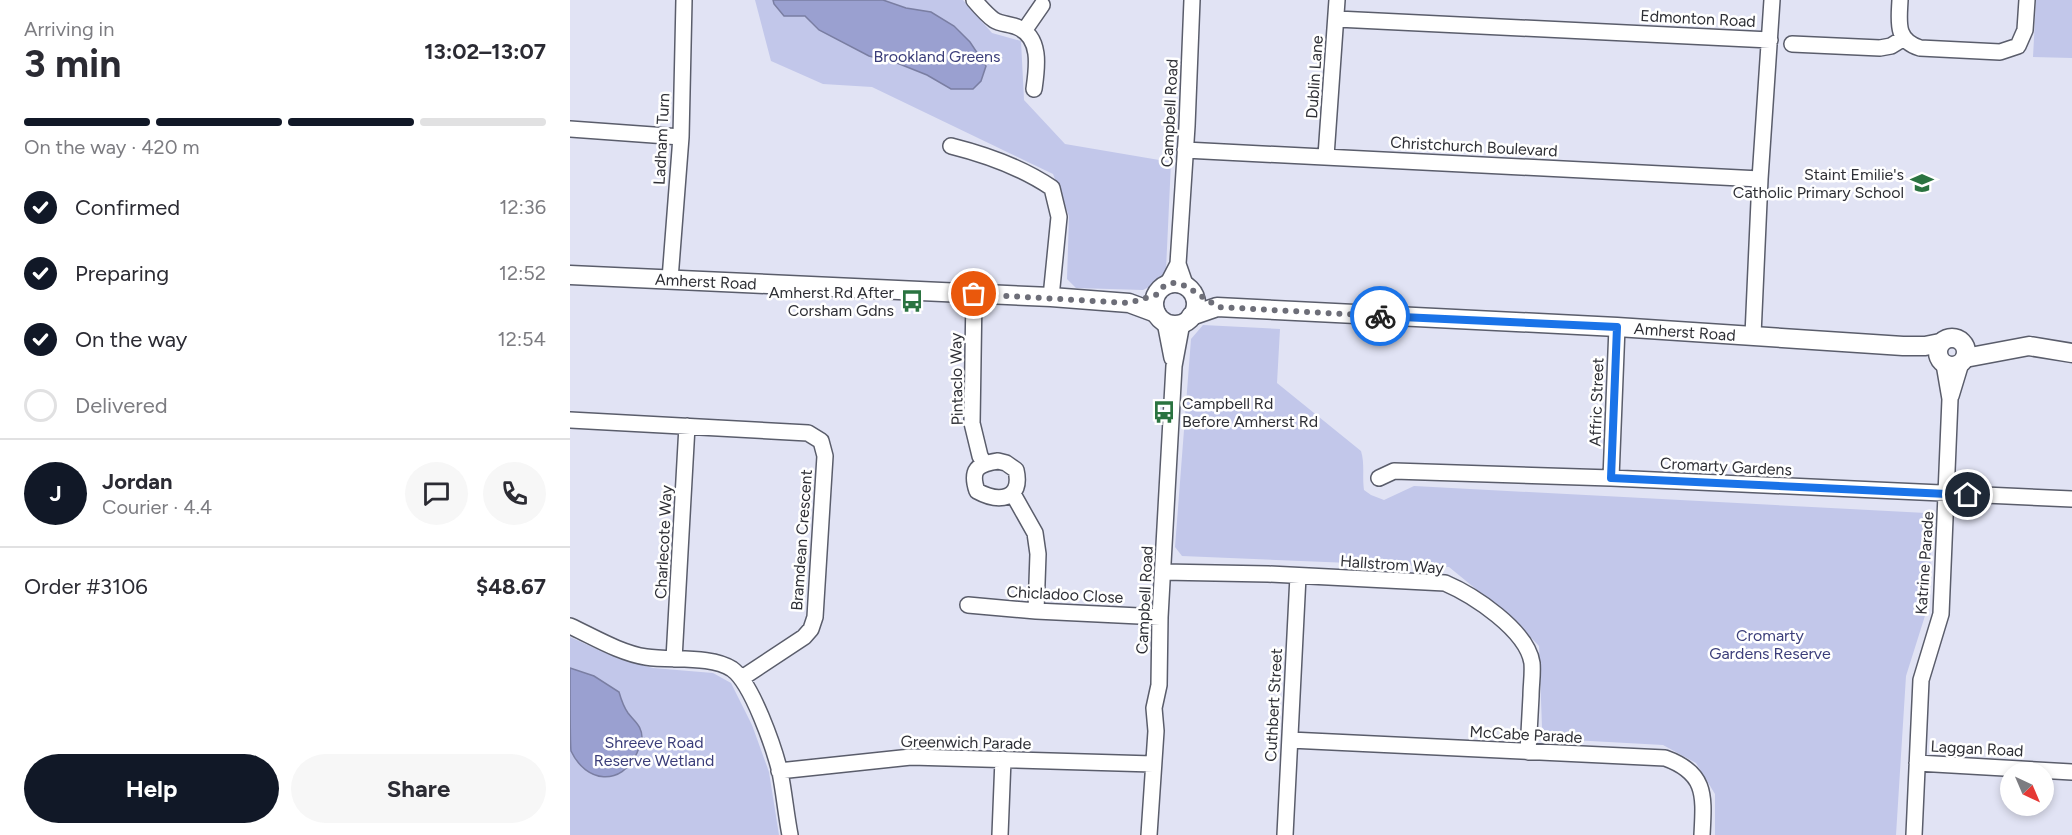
<!DOCTYPE html>
<meta charset="utf-8">
<style>
:root{--surface:#fff;--page:#f7f7f7;--text:#2b2b33;--muted:#7c7c81;--line:#e1e1e2;--accent:#111827}
body{margin:0;font-family:Figtree,sans-serif;background:var(--page);color:var(--text);height:100vh;display:flex;flex-direction:column;font-size:22px;white-space:nowrap}
*{box-sizing:border-box;margin:0}
p{font-size:20px;color:var(--muted)}
.icon{flex:none;width:33px;height:33px;fill:none;stroke:currentColor;stroke-width:2;stroke-linecap:round;stroke-linejoin:round}
.map{position:relative;flex:1;overflow:hidden}
.panel{display:flex;flex-direction:column;background:var(--surface);width:570px}
.panel>*{flex:none}
.needle{width:39px;rotate:136deg}
.buttons{position:absolute;left:1430px;top:762px;display:grid;gap:12px}
.buttons a{display:grid;place-items:center;width:54px;height:54px;border-radius:50%;background:var(--surface);box-shadow:0 3px 9px #0003;font-size:30px}
.pin{position:absolute;display:grid;place-items:center;width:51px;height:51px;color:#fff;margin:-26px;border:3px solid #fff;border-radius:50%;box-shadow:0 2px 6px #0007}
.courier{position:absolute;display:grid;place-items:center;width:60px;height:60px;margin:-30px;border:4px solid #1a73e8;border-radius:50%;background:#fff;color:#222;box-shadow:0 2px 8px #0007}
.headline em{font-style:normal;font-weight:700}
.headline div{display:flex;flex-direction:column-reverse}
.headline{display:flex;align-items:center;justify-content:space-between;height:102px;padding:0 24px}
h1{font-size:39px;font-weight:700;line-height:45px}
.bar{display:grid;grid-template-columns:repeat(4,1fr);gap:9px 6px;align-content:center;height:72px;padding:0 24px}
.bar i{height:8px;border-radius:4px;background:var(--line)}
.bar .active{background:var(--accent)}
.bar p{grid-column:span 4}
.line{display:flex;align-items:center;gap:15px;padding:0 24px;border-top:2px solid var(--line)}
.line div{flex:1}
.round{display:grid;place-items:center;flex:none;width:63px;height:63px;border-radius:32px;background:var(--page)}
ol{padding:0 24px;list-style:none}
li{display:flex;align-items:center;gap:18px;height:66px}
li p{margin-inline-start:auto}
li .icon{padding:6px;border-radius:50%;background:var(--accent);color:#fff;stroke-width:4}
li:last-child{color:var(--muted)}
li i{width:33px;height:33px;border:3px solid var(--line);border-radius:50%}
.action{display:flex;gap:12px;margin-top:auto;padding:12px 24px}
.action a{flex:1;height:69px;border-radius:36px;background:var(--accent);color:#fff;font-size:24px;font-weight:700;line-height:69px;text-align:center}
.action a+a{background:var(--page);color:var(--text)}
main{display:flex;flex:1;min-height:0}
.map>svg:first-child{display:block}
.green{fill:#c2c7ea}
.water{fill:#9aa0d0;stroke:#7a7ea2;stroke-width:1.5}
.lines{fill:none;stroke-linecap:round;stroke-linejoin:round}
.minor-casing{stroke:#5a5d6b;stroke-width:18}
.major-casing{stroke:#5a5d6b;stroke-width:21}
.minor{stroke:#fff;stroke-width:15}
.major{stroke:#fff;stroke-width:18}
.done{stroke:#6d6e78;stroke-width:6;stroke-dasharray:0 10.8}
.route{stroke:#1a73e8;stroke-width:8}
.labels{text-anchor:middle;stroke-width:5;stroke-linejoin:round;paint-order:stroke}
.street-label{font-size:16px;fill:#2e2f35;stroke:#fff}
.park-label{font-size:16px;fill:#3b3e7a;stroke:#fff}
.poi-label{font-size:16px;fill:#2e2f35;stroke:#fff;text-anchor:end}
</style>
<main>
<section class="panel">
<div class="headline"><div><h1>3 min</h1><p>Arriving in</p></div><em>13:02–13:07</em></div>
<div class="bar"><i class="active"></i><i class="active"></i><i class="active"></i><i></i><p>On the way · 420 m</p></div>
<ol>
<li><svg class="icon" aria-label="check" viewBox="0 0 24 24"><path d="M5 12l5 5 9-10"/></svg>Confirmed<p>12:36</p></li>
<li><svg class="icon" aria-label="check" viewBox="0 0 24 24"><path d="M5 12l5 5 9-10"/></svg>Preparing<p>12:52</p></li>
<li><svg class="icon" aria-label="check" viewBox="0 0 24 24"><path d="M5 12l5 5 9-10"/></svg>On the way<p>12:54</p></li>
<li><i></i>Delivered</li>
</ol>
<div class="line" style="height:108px"><b class="round" style="background:var(--accent);color:#fff">J</b><div><b>Jordan</b><p>Courier · 4.4</p></div><a class="round"><svg class="icon" aria-label="chat" viewBox="0 0 24 24"><path d="M4 5h16v11H9l-5 4z"/></svg></a><a class="round"><svg class="icon" aria-label="phone" viewBox="0 0 24 24"><path d="M5 4h4l2 5-3 2q2 4 5 5l2-3 5 2v4C11 20 4 13 5 4z"/></svg></a></div>
<div class="line" style="height:78px"><div>Order #3106</div><b>$48.67</b></div>
<div class="action"><a>Help</a><a>Share</a></div>
</section>
<div class="map">
<svg width="1502" height="835" viewBox="0 0 1502 835">
<rect width="100%" height="100%" fill="#e1e3f4"/>
<!-- green -->
<path class="green" d="M 185,0 L 393,0 L 422,33 L 451,41 L 454,100 L 495,144 L 601,162 L 596,270 L 587,283 L 573,290 L 506,288 L 497,279 L 499,216 L 483,174 L 302,87 L 253,84 L 201,61 Z
M 1466,0 L 1502,0 L 1502,58 L 1463,57 Z
M 633,325 L 710,329 L 707,383 L 791,451 C 795,464 792,476 794,490 L 801,495 L 814,500 L 844,486 L 1356,513 L 1362,519 L 1359,603 L 1336,676 L 1326,835 L 1145,835 L 1145,794 L 1126,763 L 1093,745 L 984,739 L 977,736 L 972,727 L 969,646 L 945,621 L 879,567 L 612,556 L 605,547 L 621,339 Z
M 0,637 L 49,659 L 83,668 L 143,673 L 161,683 L 182,725 L 199,772 L 209,835 L 0,835 Z"/>
<!-- water -->
<path class="water" d="M 203,0 L 313,0 L 336,8 L 361,12 L 384,26 L 400,42 L 416,66 L 411,81 L 403,89 L 381,89 L 357,75 L 327,63 L 299,56 L 249,30 L 235,16 L 214,16 L 204,4 Z
M 0,668 L 24,676 L 49,692 C 51,699 53,706 58,713 C 64,721 73,726 72,740 C 72,744 68,749 67,753 C 51,787 16,783 1,751 C 0,742 0,682 0,668 Z"/>
<g class="lines">
<!-- minor casing -->
<g class="minor-casing">
<path id="minor" d="M 404,0 C 410,7 417,15 424,20 C 430,24 440,24 447,27 C 472,37 467,68 464,89
M 1330,0 C 1329,22 1325,40 1350,48 L 1430,52 L 1448,46 L 1455,30 L 1457,0
M 767,19 L 1200,40
M 454,31 L 472,5
M 1222,44 L 1310,48 L 1321,46 L 1334,38
M 0,129 L 111,137
M 381,146 C 417,155 451,167 482,188 L 489,217 L 481,297
M 615,150 L 1190,179
M 756,156 L 767,0
M 100,279 L 111,137 L 114,0
M 597,285 L 608,264
M 616,287 L 608,264 L 617,126 L 622,0
M 404,294 L 402,423 L 410,456 L 414,463
M 595,322 L 602,358
M 1183,335 L 1190,179 L 1202,0
M 1381,396 L 1391,363
M 0,420 L 238,433 L 251,441 L 255,456 L 245,617 L 241,629 L 234,637 L 172,678
M 428,461 L 436,463 L 446,470 C 453,500 429,503 407,491 C 400,470 407,464 428,461 Z
M 809,478 L 824,471 L 1041,478 L 1502,499
M 1041,478 L 1047,327
M 443,494 L 465,533 L 468,554 L 466,611
M 593,572 L 698,574 L 875,583 C 903,595 957,630 962,663 C 963,674 961,685 961,696 C 960,714 959,733 958,752
M 398,605 L 466,611 L 590,617
M 0,626 C 24,637 50,653 76,657 C 101,661 141,655 162,669 C 182,683 204,748 210,772 C 214,792 216,814 220,835
M 104,659 L 117,426
M 720,740 L 1095,758 C 1137,773 1134,796 1132,835
M 1347,763 L 1502,772
M 209,771 L 341,757 L 583,764
M 430,835 L 433,759
M 579,835 L 586,731 L 584,708 L 589,685 L 590,617 L 604,366 L 612,323
M 715,835 L 728,576
M 1344,835 L 1351,680 L 1371,614 L 1380,399 L 1374,364"/>
</g>
<!-- major casing -->
<g class="major-casing">
<g id="major">
<path id="s1" d="M 0,275 L 481,297 L 559,303 L 586,313"/>
<circle cx="605" cy="304" r="21"/>
<path id="s2" d="M 621,316 L 647,307 L 1047,327 L 1333,346 L 1355,346 L 1370,343"/>
<circle cx="1382" cy="352" r="14"/>
<path d="M 1395,358 L 1459,346 L 1502,353"/>
</g>
</g>
<!-- minor -->
<use href="#minor" class="minor"/>
<!-- major -->
<use href="#major" class="major"/>
</g>
<g class="lines">
<!-- done -->
<path class="done" d="M 404,294 L 559,303 L 586,295 L 593,287 L 603,283 L 616,286 L 648,307 L 810,316"/>
<!-- route -->
<path class="route" d="M 810,316 L 1047,327 L 1041,478 L 1398,495"/>
</g>
<!-- icons -->
<defs>
<g id="school-bare" transform="scale(1.8)"><path d="M0-5L7-2L0 1L-7-2ZM-4 1L0 2.5L4 1V4Q0 6-4 4Z" fill="#2a7340" stroke="#fff" stroke-width="2.5" paint-order="stroke"/></g>
<g id="bus-bare" transform="scale(1.8)"><path d="M-5-6H5V4H4V6H2V4H-2V6H-4V4H-5ZM-3.5-4V0h7V-4ZM-3.5 1.2v1.5H-2V1.2ZM2 1.2v1.5H3.5V1.2Z" fill="#2a7340" stroke="#fff" stroke-width="2.5" paint-order="stroke"/></g>
</defs>
<g fill-rule="evenodd">
<use href="#school-bare" x="1352" y="183"/>
<use href="#bus-bare" x="342" y="301"/>
<use href="#bus-bare" x="594" y="412"/>
</g>
<g class="labels">
<!-- street labels -->
<g class="street-label">
<text transform="translate(1128 18) rotate(3)" y="6">Edmonton Road</text>
<text transform="translate(744 77) rotate(-86)" y="6">Dublin Lane</text>
<text transform="translate(599 113) rotate(-87)" y="6">Campbell Road</text>
<text transform="translate(91 139) rotate(-87)" y="6">Ladham Turn</text>
<text transform="translate(904 146) rotate(3)" y="6">Christchurch Boulevard</text>
<text dy="6" stroke="none"><textPath href="#s1" startOffset="136">Amherst Road</textPath></text>
<text dy="6" stroke="none"><textPath href="#s2" startOffset="496">Amherst Road</textPath></text>
<text transform="translate(386 379) rotate(-91)" y="6">Pintaclo Way</text>
<text transform="translate(1026 402) rotate(-88)" y="6">Affric Street</text>
<text transform="translate(1156 466) rotate(3)" y="6">Cromarty Gardens</text>
<text transform="translate(231 540) rotate(-86)" y="6">Bramdean Crescent</text>
<text transform="translate(93 542) rotate(-87)" y="6">Charlecote Way</text>
<text transform="translate(1354 563) rotate(-86)" y="6">Katrine Parade</text>
<text transform="translate(822 564) rotate(4)" y="6">Hallstrom Way</text>
<text transform="translate(495 594) rotate(3)" y="6">Chicladoo Close</text>
<text transform="translate(574 600) rotate(-87)" y="6">Campbell Road</text>
<text transform="translate(703 705) rotate(-87)" y="6">Cuthbert Street</text>
<text transform="translate(956 734) rotate(3)" y="6">McCabe Parade</text>
<text transform="translate(396 742) rotate(1)" y="6">Greenwich Parade</text>
<text transform="translate(1407 748) rotate(3)" y="6">Laggan Road</text>
</g>
<!-- park labels -->
<g class="park-label">
<text x="367" y="62">Brookland Greens</text>
<text x="1200" y="641">Cromarty<tspan x="1200" dy="18">Gardens Reserve</tspan></text>
<text x="84" y="748">Shreeve Road<tspan x="84" dy="18">Reserve Wetland</tspan></text>
</g>
<!-- poi labels -->
<g class="poi-label">
<text x="1334" y="180">Staint Emilie's<tspan x="1334" dy="18">Catholic Primary School</tspan></text>
<text x="324" y="298">Amherst Rd After<tspan x="324" dy="18">Corsham Gdns</tspan></text>
<text x="612" y="409" text-anchor="start">Campbell Rd<tspan x="612" dy="18">Before Amherst Rd</tspan></text>
</g>
</g>
</svg>
<div class="buttons">
<a><svg class="needle" viewBox="-14 -14 28 28"><path d="M0-13l5 13h-10z" fill="#e53935"/><path d="M0 13l5-13h-10z" fill="#7c7c81"/></svg></a>
</div>
<div class="pin" style="left:404px;top:294px;background:#ea580c"><svg class="icon" aria-label="bag" viewBox="0 0 24 24"><path d="M5 8h14l-1 12H6zM9 8a3 3 0 0 1 6 0"/></svg></div>
<div class="pin" style="left:1398px;top:495px;background:#1f2937"><svg class="icon" aria-label="home" viewBox="0 0 24 24"><path d="M3 11l9-7 9 7M6 9v11h12V9"/></svg></div>
<div class="courier" style="left:810px;top:316px"><svg class="icon" aria-label="bike" viewBox="0 0 24 24"><circle cx="6" cy="16" r="4"/><circle cx="18" cy="16" r="4"/><path d="M6 16l4-8h5l3 8M10 8l3 8H6M13 5h3"/></svg></div>
</div>
</main>
